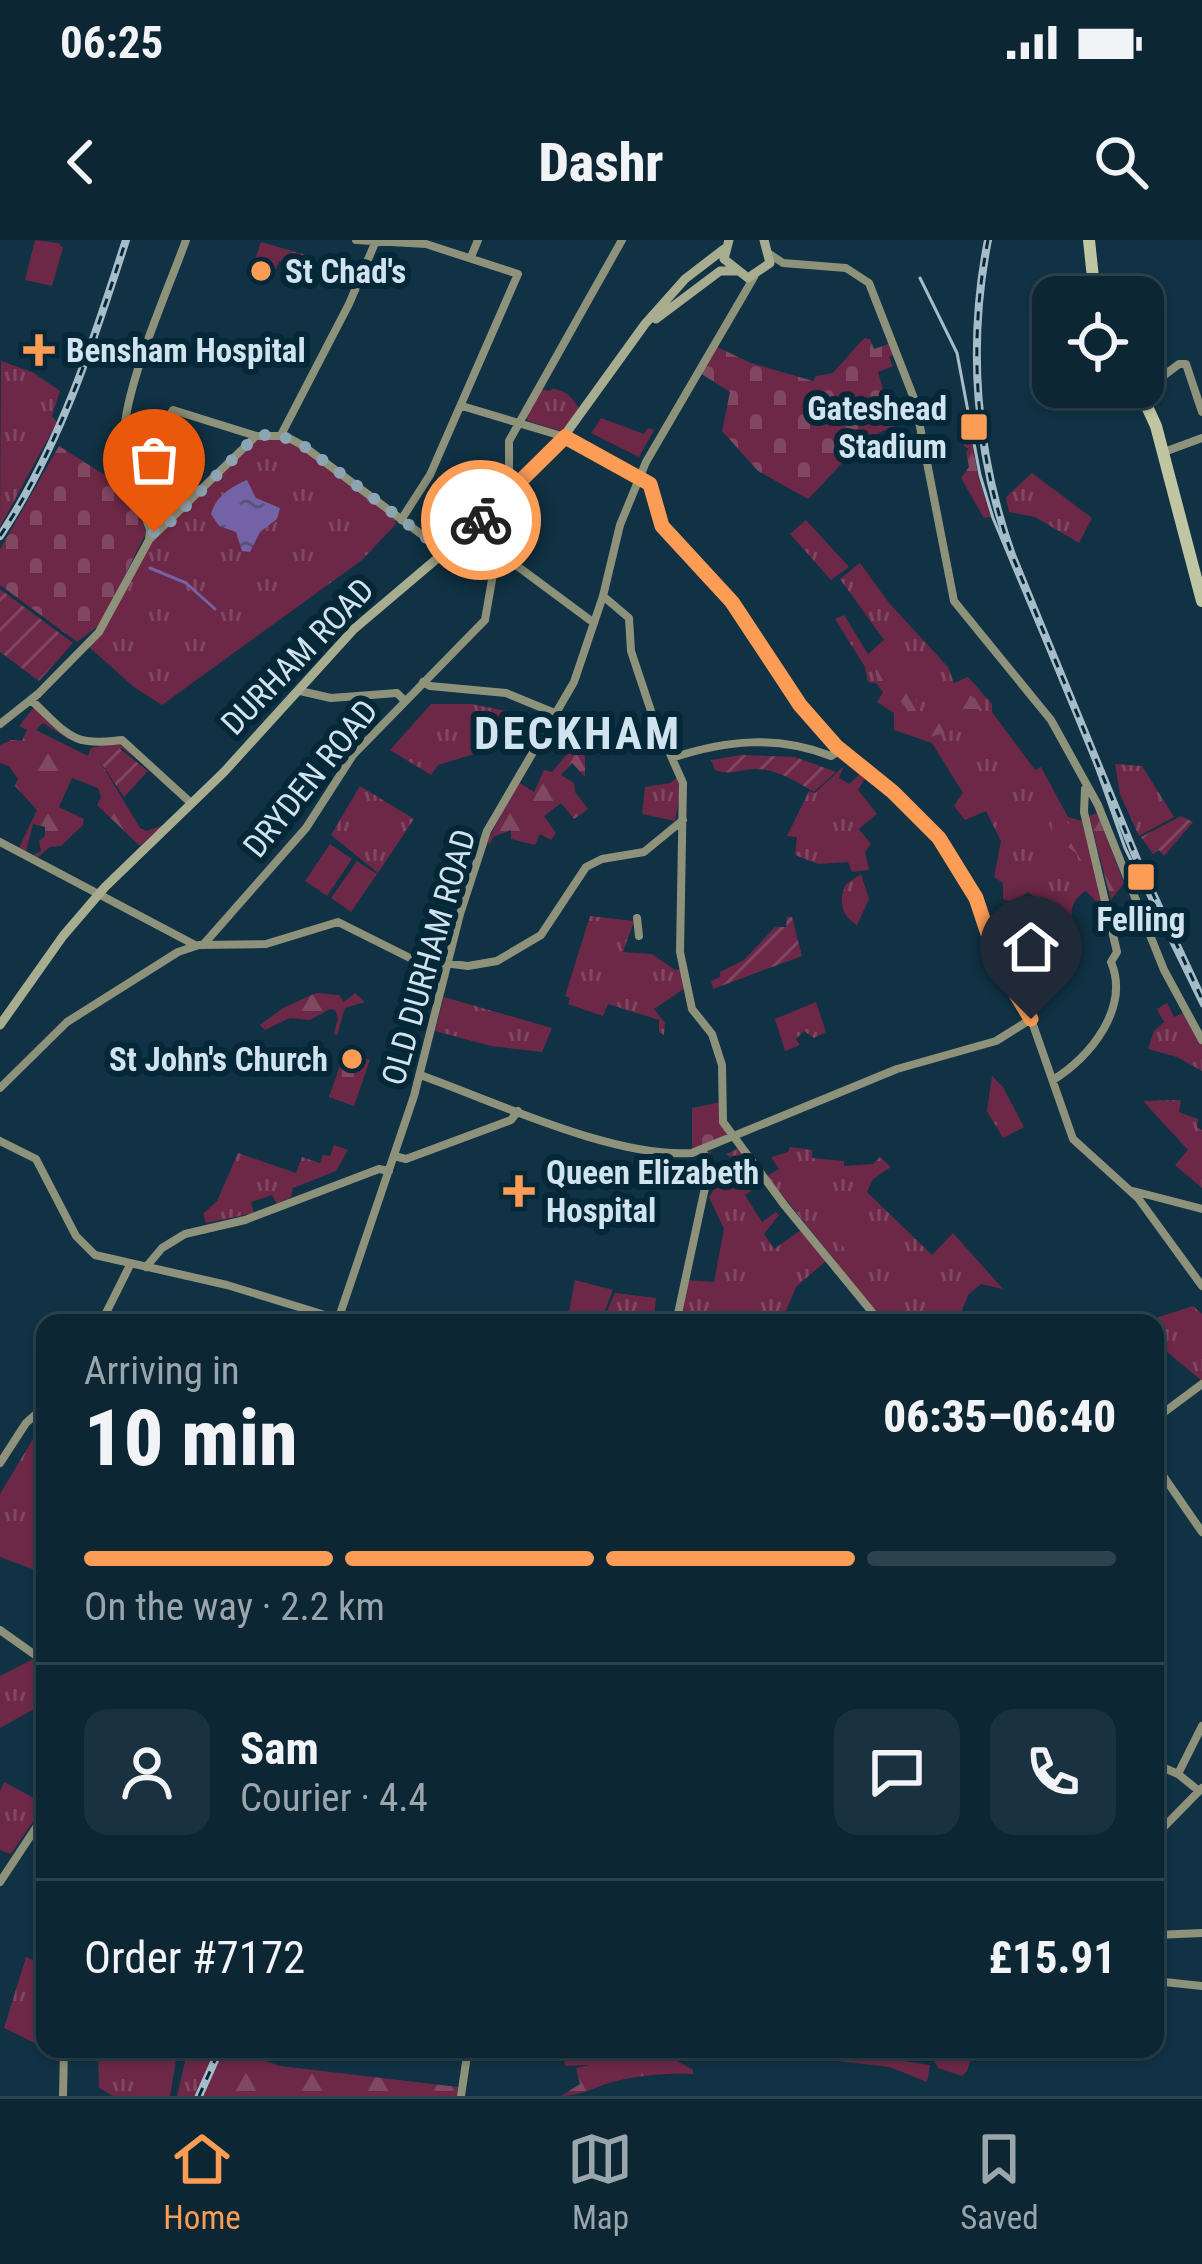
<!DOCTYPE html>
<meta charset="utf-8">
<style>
:root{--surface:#0c2633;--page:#1a323f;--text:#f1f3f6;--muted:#9aa5ac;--line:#2c434e;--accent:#fd9c55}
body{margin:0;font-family:"Roboto Condensed",sans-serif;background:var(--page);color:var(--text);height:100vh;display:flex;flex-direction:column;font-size:45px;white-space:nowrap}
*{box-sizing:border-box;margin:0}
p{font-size:39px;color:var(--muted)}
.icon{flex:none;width:66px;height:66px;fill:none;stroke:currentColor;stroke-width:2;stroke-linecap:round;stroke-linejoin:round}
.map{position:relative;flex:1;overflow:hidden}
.drawer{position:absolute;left:36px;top:1074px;width:1128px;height:744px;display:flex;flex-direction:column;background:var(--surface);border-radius:24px;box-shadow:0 3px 9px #0004,0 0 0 3px var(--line)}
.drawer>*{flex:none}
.buttons{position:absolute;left:1032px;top:36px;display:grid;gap:24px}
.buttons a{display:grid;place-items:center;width:132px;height:132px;border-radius:24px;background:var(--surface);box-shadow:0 3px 9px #0004,0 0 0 3px var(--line);font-size:60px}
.pin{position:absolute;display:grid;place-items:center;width:102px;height:102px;color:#fff;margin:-123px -51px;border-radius:50% 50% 50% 0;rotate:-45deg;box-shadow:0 0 12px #0007}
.pin .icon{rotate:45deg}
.courier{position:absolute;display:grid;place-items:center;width:120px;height:120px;margin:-60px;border:9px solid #fd9c55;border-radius:50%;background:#fff;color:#222;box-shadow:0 3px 15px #0007}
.overview em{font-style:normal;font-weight:800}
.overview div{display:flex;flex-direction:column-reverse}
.overview{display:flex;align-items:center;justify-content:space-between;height:204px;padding:0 48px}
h1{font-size:78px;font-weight:800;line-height:90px}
.bar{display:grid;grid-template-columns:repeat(4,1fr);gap:18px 12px;align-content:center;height:144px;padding:0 48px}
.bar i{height:15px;border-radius:9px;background:var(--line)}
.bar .on{background:var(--accent)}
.bar p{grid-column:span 4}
.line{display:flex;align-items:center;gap:30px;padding:0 48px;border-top:3px solid var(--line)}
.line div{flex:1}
.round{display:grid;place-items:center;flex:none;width:126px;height:126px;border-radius:24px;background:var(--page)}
.status{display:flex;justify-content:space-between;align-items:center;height:84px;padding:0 60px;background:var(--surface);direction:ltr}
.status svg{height:33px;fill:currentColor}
header{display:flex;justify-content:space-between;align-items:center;height:156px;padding:0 48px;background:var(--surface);font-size:54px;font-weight:800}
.menu{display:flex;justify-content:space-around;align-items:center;height:168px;border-top:3px solid var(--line);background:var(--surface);font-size:33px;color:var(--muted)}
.menu a{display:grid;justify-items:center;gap:6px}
.menu .on{color:var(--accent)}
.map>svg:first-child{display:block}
.grass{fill:url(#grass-tufts)}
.forest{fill:url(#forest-firs)}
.cemetery{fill:url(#cemetery-stones)}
.garden{fill:url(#garden-furrows)}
.pitch{fill:#6c2846}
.water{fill:url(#water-ripples)}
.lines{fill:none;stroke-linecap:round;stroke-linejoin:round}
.stream{stroke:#7462a6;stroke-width:3}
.secondary{stroke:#8e927a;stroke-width:8}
.primary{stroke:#a9ad8f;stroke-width:9}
.highway{stroke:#c1c6a2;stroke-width:12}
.tram{stroke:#a6bcc9;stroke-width:3}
.rail-casing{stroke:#a6bcc9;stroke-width:8}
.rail{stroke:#052839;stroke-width:3;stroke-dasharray:9;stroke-linecap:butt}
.done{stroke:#8da5b2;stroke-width:12;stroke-dasharray:0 21.6}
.route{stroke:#fd9c55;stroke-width:15}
.poi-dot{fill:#fd9c55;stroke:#052839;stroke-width:4.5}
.labels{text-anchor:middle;stroke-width:12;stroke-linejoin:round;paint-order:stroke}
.poi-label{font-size:33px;font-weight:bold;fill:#d0e3ee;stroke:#052839;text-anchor:start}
.street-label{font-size:33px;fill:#d0e3ee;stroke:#052839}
.district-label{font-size:45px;font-weight:bold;letter-spacing:3px;fill:#d0e3ee;stroke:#052839}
</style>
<div class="status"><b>06:25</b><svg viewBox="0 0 49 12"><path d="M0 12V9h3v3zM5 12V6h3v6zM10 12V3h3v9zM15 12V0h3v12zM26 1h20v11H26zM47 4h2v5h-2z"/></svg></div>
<header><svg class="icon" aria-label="back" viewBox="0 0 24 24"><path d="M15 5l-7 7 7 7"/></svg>Dashr<svg class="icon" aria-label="search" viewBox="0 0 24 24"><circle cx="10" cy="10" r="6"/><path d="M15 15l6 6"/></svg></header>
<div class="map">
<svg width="1202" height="1856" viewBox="0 0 1202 1856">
<defs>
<pattern id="grass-tufts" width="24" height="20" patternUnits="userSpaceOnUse" patternTransform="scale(3)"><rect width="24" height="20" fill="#6c2846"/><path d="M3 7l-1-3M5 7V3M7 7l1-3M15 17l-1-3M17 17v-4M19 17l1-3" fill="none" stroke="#804761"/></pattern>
<pattern id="forest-firs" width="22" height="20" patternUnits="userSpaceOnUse" patternTransform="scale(3)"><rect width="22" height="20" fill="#6c2846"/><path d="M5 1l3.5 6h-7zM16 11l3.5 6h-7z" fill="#804761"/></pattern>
<pattern id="cemetery-stones" width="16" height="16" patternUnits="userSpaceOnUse" patternTransform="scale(3)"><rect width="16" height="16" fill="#6c2846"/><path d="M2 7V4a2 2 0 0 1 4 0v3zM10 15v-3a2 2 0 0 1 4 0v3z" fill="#804761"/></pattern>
<pattern id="garden-furrows" width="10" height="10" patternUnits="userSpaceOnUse" patternTransform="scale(3)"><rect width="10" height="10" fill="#6c2846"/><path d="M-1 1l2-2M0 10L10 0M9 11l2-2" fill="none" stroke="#804761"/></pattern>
<pattern id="water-ripples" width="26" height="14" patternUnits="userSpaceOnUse" patternTransform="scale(3)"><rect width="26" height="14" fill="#7462a6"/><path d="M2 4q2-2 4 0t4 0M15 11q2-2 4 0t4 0" fill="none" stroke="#595376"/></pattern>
</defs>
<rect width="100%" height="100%" fill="#103244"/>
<!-- grass -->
<path class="grass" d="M 261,2 L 313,17 L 307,35 L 297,32 L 295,27 L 288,30 L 289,24 L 279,21 L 276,29 L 266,26 L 263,19 L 255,20 Z
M 1,121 L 32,132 L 60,151 L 52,176 L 57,182 L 0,287 Z
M 553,148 L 568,154 L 580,169 L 564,192 L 528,181 L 526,176 L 541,149 L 550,151 Z
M 258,199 L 290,200 L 395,277 L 396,284 L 362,320 L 162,465 L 134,447 L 89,407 C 119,377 126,337 151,304 C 181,266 223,233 258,199 Z
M 1032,233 L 1092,278 L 1079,303 L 1035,277 L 1009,272 L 1006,257 Z
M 806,280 L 849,327 L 831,340 L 790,294 Z
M 860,323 L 889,363 L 948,427 L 954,443 L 968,437 L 992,464 L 992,472 L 1035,530 L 1041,527 L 1068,577 L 1082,581 L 1106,672 L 1086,651 C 1075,657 1070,667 1072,679 L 1062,682 L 1028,652 L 1013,663 L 1003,659 L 1003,643 L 994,637 L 1001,601 L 986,571 L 965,580 L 954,566 L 963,553 L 932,503 L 894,490 L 894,473 L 877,462 L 883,452 L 876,443 L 868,442 L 865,427 L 835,379 L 844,375 L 868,414 L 884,400 L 840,339 Z
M 431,464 L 471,464 L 516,473 L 494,508 L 438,525 L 431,535 L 390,510 Z
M 1115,524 L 1142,526 L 1174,577 L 1139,596 L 1120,554 Z
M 843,527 L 839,538 L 849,544 L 860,534 L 865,538 L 858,550 L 877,574 L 859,589 L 871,604 L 865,612 L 869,630 L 852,632 L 848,622 L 818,624 L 795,615 L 797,597 L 787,596 L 809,551 L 815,553 Z
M 677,538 L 681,550 L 675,581 L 642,574 L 645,547 L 670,543 Z
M 360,546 L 414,579 L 378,633 L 331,595 Z
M 861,634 L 869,659 L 857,685 C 841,676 838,660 846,644 Z
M 590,676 L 634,681 L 623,712 L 652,714 L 675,730 L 681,729 L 685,748 L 654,769 L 665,783 L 664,795 L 659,792 L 659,780 L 608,764 L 603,776 L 568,764 L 570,758 L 565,756 Z
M 444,757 L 552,788 L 542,812 L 491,806 L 435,791 Z
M 816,762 L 826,792 L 814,798 L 804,791 L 796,799 L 800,805 L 785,811 L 775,779 Z
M 1167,763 L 1174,777 L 1183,773 L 1202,804 L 1202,831 L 1177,817 L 1148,809 L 1154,791 L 1164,782 L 1157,769 Z
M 992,836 L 1003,847 L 1024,887 L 1003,898 L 987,871 Z
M 1181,860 L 1179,872 L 1198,879 L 1197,887 L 1202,890 L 1202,948 L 1175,925 L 1188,910 L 1143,861 Z
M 334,905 L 348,910 L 336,931 L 293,948 L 291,957 L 277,964 L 272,955 L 251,962 L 254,973 L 206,983 L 203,974 L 217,961 L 238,913 L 296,933 L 302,917 L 320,923 L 323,915 L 330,916 Z
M 741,907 L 765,941 L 745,955 L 762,982 L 776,972 L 779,975 L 764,994 L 774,1009 L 801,990 L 827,1020 L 796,1047 L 782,1080 L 785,1083 L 679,1083 L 688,1040 L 714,1042 L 724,989 L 709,957 L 724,935 L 711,927 L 707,913 L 712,911 L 709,916 L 720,927 L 733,927 L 734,921 L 727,914 Z
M 790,907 L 812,910 L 812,918 L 844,921 L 844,926 L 873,924 L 880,917 L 891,927 L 873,939 L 867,952 L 932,1015 L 953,993 L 1003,1049 L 981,1044 L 968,1055 L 957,1083 L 885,1083 L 767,936 L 779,929 L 771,917 L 788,912 Z
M 575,1040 L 613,1050 L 600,1083 L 567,1083 Z
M 615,1053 L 656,1058 L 654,1076 L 644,1075 L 643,1083 L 602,1083 Z
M 1193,1066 L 1202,1074 L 1202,1141 L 1155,1102 L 1155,1083 L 1140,1083 Z
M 33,1199 L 45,1203 L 45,1352 L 35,1330 L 0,1317 L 0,1254 Z
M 45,1402 L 45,1463 L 0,1488 L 0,1436 L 41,1415 Z
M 4,1542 L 45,1564 L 11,1614 L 0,1610 L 0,1551 Z
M 26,1717 L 45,1726 L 45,1808 L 4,1788 Z
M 98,1809 L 155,1809 L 176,1820 L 170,1856 L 113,1856 L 99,1848 Z
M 188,1809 L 218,1809 L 197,1856 L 177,1856 Z
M 734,1809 L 858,1809 L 872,1816 L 930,1825 L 927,1842 L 890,1827 Z
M 868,1809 L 974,1809 L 967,1831 L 962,1836 L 938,1828 L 933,1818 Z"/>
<!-- forest -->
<path class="forest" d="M 969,182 L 978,236 L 991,277 L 984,278 L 961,238 L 969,227 L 966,212 L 969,209 L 964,206 L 962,183 Z
M 884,422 L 911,443 L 922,482 C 903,471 898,450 878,441 L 875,431 Z
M 968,454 L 984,463 L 984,469 L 964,469 L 944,485 L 974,474 L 982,481 L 924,499 L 915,492 Z
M 35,466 L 70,500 L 43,483 L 36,490 L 88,516 L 91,508 L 119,502 L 149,528 L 122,508 L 99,520 L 140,588 L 147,591 L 163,585 L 140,606 L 97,565 L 101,557 L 98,548 L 72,538 L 59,567 L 84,579 L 83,585 L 61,606 L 50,607 L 38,617 L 33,615 L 41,611 L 39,601 L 45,596 L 45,587 L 33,584 L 26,611 L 19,608 L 37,570 L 15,546 L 18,539 L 9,526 L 0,523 L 0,505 L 11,500 L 22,501 L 27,490 L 19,486 Z
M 570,511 L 585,516 L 585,537 L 572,523 L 561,535 L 574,543 L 575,552 L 588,569 L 574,579 L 561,563 L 544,576 L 556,593 L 551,600 L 540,594 L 535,605 L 511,599 L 511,590 L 493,597 L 490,604 L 487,602 L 518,542 L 534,552 L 544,530 L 552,532 Z
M 1051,566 L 1089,605 L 1096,637 L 1086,644 L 1076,613 L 1052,595 Z
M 1097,573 L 1124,643 L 1111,660 L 1089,576 Z
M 316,753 L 339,755 L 344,762 L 355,753 L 365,762 L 345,768 L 337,796 L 334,793 L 338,778 L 335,770 L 330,769 L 310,780 L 290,778 L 265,790 L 260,785 L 283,768 Z
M 222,1809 L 248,1809 L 254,1817 L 280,1826 L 458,1847 L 457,1856 L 201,1856 Z
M 563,1809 L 577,1809 L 578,1820 L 658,1810 L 693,1830 L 693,1834 C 667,1833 641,1835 616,1841 C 596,1846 582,1856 561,1856 L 580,1844 L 576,1828 L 589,1825 L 565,1826 Z"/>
<!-- cemetery -->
<path class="cemetery" d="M 864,98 L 870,99 L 874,109 L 891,103 L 895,114 L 889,117 L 893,126 L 878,132 L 894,187 C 861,196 832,236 808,259 L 758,231 L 722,191 L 730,152 L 700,133 L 717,107 L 751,123 L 813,141 L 816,136 L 833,133 Z
M 59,206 L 105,235 L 121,218 L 146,293 L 101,384 L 77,402 L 0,345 L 0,309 Z
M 345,811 L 370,820 L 354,866 L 329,857 Z
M 721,862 L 728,894 L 692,911 L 692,868 Z"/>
<!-- garden -->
<path class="garden" d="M 0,349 L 73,403 L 39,441 L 0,412 Z
M 115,505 L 148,531 L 124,557 L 99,520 Z
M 741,515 L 795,517 L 836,532 L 814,552 C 796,542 778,529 756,529 C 741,529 731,536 715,530 L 711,520 Z
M 1181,576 L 1193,582 L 1164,616 L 1159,610 L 1153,614 L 1141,597 Z
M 787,677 L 792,677 L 802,716 L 713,749 L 711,741 L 720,737 L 720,732 L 744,720 L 775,687 L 786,687 Z"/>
<!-- pitch -->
<path class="pitch" d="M 35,0 L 58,3 L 63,8 L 52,46 L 25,40 Z
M 601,178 L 644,194 L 648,188 L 654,190 L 639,217 L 591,193 Z
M 330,604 L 352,619 L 327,656 L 305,641 Z
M 357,621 L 377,634 L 351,672 L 331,658 Z
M 856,978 L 881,1006 L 860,1025 L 834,997 Z"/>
<!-- water -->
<path class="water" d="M 247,240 L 256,258 L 280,268 L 277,279 L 260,292 L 250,312 L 242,311 L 236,292 L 219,286 L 211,274 C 215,257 232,246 247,240 Z"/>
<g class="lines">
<!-- stream -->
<path class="stream" d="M 150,328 L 186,343 L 215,369"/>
<!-- secondary -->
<path class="secondary" d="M 356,0 L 426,4 L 518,34 L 430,235 L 401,280
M 771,15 L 783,23 L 846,28 L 869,43 L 915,161 L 954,361 L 1051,480 L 1098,565 L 1164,730 L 1202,800
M 471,17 L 478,0
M 1143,130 L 1154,143 L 1179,124 L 1186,124 L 1202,172
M 462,166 L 565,197 L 650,244 L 662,286 L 727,355 L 800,465 L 836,506 L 899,557 L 939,598 L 976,658 L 998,724 L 1031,779 L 1073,899 L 1138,958 L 1202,1046
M 281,195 L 349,64 L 375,3
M 1164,212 L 1202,198
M 129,228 L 138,223 L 173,170 L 256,196 L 285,196 L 302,205 L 445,312
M 509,252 L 509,201 L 622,0
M 150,299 L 256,196
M 497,311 L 594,383
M 603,356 L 629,378 L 631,411 L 651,471 L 683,543 L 680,712 L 692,769 L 712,794 L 722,825 L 723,882 L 785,966 L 881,1083
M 423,442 L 430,446 L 506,453 L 557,474
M 300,451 L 331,458 L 397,453 L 404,460
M 31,460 C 68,494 70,507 122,500 L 191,563
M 0,484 L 38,454 L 99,392 L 149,300 L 150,290 C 141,264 127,235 124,208 C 119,157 168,51 186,0
M 672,518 C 726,500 777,495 831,516 L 841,510
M 0,602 L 195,705
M 637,678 L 639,696
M 203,705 L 306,588 L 353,515 L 485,380 L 497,311 L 494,289 L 485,276
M 420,835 C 496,862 613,918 692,913 L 897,829 L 996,801 L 1031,779
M 1053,840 C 1091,817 1130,767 1111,722 L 1117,712 L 1084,572 L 1085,549
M 0,848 L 67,782 L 178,712 L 199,705 L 266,704 L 338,682 L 412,719 L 468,726 L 497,721 L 541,695 L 586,627 L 602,619 L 644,612 L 683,580
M 0,901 L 36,919 L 76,996 L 95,1015 L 227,1045 L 338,1079
M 394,916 L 406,919 L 511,880 L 518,871
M 1133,951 L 1202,969
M 146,1027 L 162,1008 L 185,994 L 245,980 L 379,929 L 389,931
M 101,1083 L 130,1025
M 337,1083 L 414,856 L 460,674 L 487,591 L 574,442 L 603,356 L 620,285 L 646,222 L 754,37
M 676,1083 L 709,929 L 703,911
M 1155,1179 L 1202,1144
M 0,1223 L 26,1183 L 45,1166
M 1155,1224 L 1202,1292
M 0,1390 L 45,1422
M 1155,1524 L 1178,1534 L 1199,1551
M 1178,1534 L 1202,1486
M 1155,1596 L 1202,1548
M 0,1642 L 45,1574
M 1155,1695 L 1202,1693
M 1155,1741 L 1202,1746
M 63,1856 L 64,1809
M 461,1856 L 468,1809"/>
<!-- primary -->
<path class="primary" d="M 729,0 L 724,19 L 748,38 L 770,23 L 764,0
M 656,79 L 720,31 L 736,31
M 0,785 L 63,696 L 105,647 L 224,532 L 354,389 L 466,294 L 554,210 L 645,84 L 685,39 L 724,9"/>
<!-- highway -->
<path class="highway" d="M 1089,0 L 1095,57
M 1138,147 L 1156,186 L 1202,361"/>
<!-- tram -->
<path class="tram" d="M 920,38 L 957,113 L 980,235 L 993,278 L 1091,512 L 1125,608 L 1202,766"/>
<!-- rail casing -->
<g class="rail-casing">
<path id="rail" d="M 988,0 C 967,106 976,214 1012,315 L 1138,622 L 1202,759
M 0,296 C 60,206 93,103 126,0
M 199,1856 L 220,1809"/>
</g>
<!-- rail -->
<use href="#rail" class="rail"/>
</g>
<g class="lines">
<!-- done -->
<path class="done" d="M 154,292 L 159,293 L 256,196 L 274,194 L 300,203 L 445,312 L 481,280"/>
<!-- route -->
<path class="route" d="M 481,280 L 565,197 L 650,244 L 662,286 L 732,362 L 800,465 L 836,506 L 893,552 L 939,598 L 976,658 L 998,724 L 1031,779"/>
</g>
<!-- markers -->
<g class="poi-dot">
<circle cx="261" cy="31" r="12"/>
<path d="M33 92h12v12h12v12h-12v12h-12v-12h-12v-12h12z"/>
<rect x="959" y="172" width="30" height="30" rx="6"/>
<rect x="1126" y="622" width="30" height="30" rx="6"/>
<circle cx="352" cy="819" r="12"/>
<path d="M513 933h12v12h12v12h-12v12h-12v-12h-12v-12h12z"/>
</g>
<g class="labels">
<!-- poi labels -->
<g class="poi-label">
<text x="285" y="43">St Chad's</text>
<text x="66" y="122">Bensham Hospital</text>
<text x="947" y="180" text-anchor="end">Gateshead<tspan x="947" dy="38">Stadium</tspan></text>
<text x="1141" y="691" text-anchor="middle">Felling</text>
<text x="328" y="831" text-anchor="end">St John's Church</text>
<text x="546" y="944">Queen Elizabeth<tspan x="546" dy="38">Hospital</tspan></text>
</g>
<!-- street labels -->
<g class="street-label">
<text transform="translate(297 416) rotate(-46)" y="12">DURHAM ROAD</text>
<text transform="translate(310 538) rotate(-51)" y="12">DRYDEN ROAD</text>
<text transform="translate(428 717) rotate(-74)" y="12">OLD DURHAM ROAD</text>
</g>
<!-- district labels -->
<g class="district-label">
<text x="578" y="509">DECKHAM</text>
</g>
</g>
</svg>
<div class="buttons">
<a><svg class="icon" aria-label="locate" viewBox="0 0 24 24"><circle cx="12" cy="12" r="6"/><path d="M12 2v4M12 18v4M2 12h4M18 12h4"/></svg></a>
</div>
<div class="pin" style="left:154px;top:292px;background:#ea580c"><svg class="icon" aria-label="bag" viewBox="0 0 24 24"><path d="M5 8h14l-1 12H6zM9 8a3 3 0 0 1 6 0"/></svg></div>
<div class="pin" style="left:1031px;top:779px;background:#1f2937"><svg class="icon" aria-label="home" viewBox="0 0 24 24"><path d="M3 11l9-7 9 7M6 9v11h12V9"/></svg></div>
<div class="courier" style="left:481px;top:280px"><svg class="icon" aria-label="bike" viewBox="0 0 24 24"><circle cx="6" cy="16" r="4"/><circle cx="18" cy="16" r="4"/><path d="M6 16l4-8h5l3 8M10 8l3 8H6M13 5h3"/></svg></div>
<section class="drawer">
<div class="overview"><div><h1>10 min</h1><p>Arriving in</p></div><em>06:35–06:40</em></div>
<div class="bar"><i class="on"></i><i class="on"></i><i class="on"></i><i></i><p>On the way · 2.2 km</p></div>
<div class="line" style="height:216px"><a class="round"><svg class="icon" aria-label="person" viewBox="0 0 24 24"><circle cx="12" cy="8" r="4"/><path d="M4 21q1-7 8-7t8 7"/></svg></a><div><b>Sam</b><p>Courier · 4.4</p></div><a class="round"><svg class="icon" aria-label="chat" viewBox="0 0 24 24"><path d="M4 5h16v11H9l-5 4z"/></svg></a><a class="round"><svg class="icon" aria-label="phone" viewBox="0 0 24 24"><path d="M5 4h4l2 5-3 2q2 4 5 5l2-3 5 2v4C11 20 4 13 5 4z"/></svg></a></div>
<div class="line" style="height:156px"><div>Order #7172</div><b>£15.91</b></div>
</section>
</div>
<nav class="menu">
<a class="on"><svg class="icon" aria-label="home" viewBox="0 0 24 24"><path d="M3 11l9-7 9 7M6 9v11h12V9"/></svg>Home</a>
<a><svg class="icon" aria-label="map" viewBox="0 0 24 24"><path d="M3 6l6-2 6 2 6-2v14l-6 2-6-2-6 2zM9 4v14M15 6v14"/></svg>Map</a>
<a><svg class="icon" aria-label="saved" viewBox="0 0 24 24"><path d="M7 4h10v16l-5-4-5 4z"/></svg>Saved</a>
</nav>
